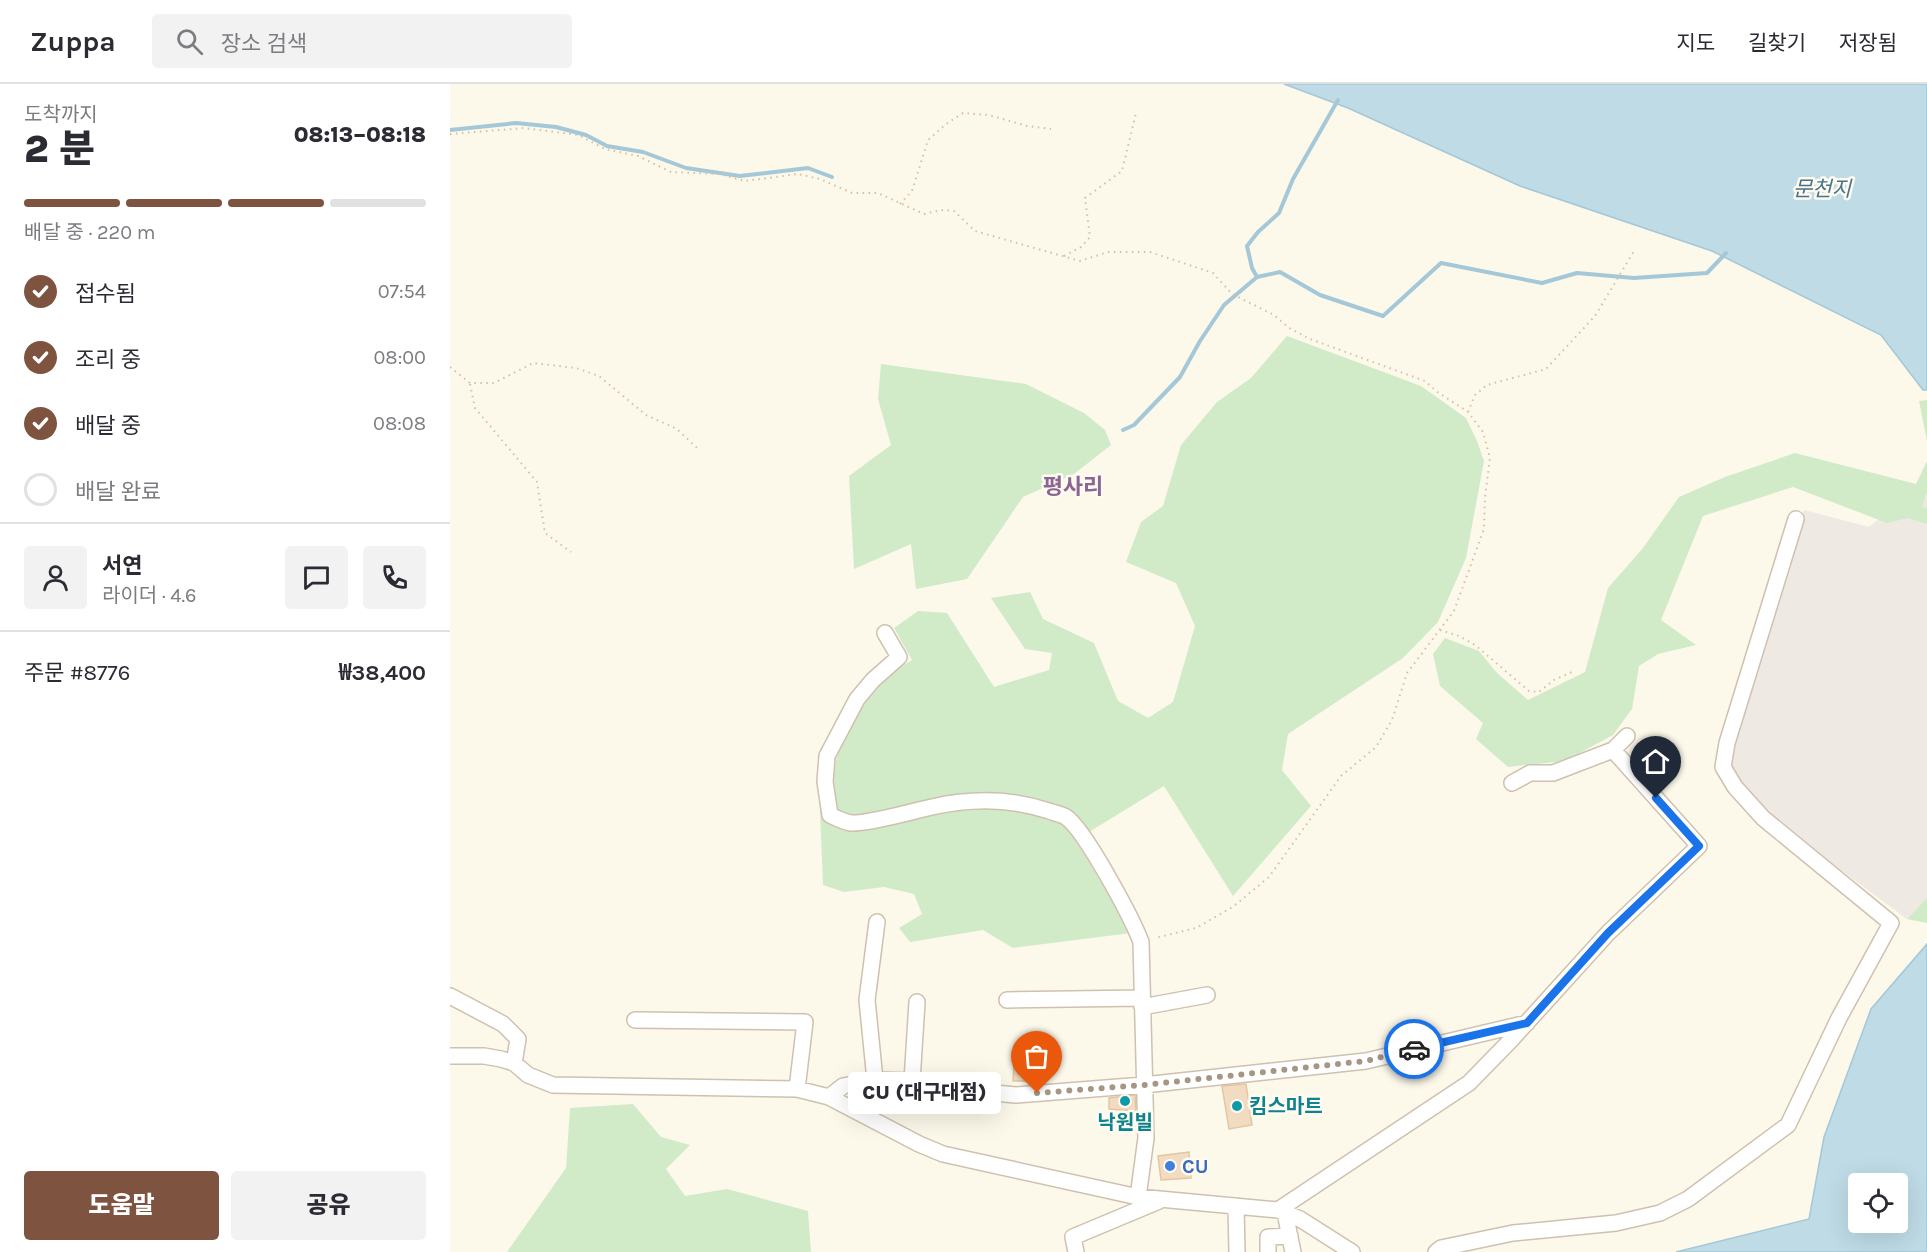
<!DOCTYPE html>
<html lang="ko">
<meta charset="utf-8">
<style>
:root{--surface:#fff;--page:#f2f2f3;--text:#2b2b33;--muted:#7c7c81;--line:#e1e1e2;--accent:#7e5440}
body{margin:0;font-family:Karla,"Noto Sans KR",sans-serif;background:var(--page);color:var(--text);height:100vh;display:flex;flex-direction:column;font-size:22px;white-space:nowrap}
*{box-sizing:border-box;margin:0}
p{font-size:20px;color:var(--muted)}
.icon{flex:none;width:33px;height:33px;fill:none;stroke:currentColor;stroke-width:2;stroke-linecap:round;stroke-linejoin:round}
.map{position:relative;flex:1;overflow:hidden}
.side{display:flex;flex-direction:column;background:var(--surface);width:450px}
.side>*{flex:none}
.fabs{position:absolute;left:1398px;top:1089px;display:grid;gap:12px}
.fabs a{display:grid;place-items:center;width:60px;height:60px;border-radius:6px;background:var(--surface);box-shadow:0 6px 24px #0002;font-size:30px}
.pin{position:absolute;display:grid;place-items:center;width:51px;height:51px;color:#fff;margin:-62px -26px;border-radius:50% 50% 50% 0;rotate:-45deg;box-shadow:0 0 6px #0007}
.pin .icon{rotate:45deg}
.courier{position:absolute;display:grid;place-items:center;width:60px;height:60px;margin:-30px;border:4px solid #1a73e8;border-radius:50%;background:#fff;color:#222;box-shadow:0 2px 8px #0007}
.bubble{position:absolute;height:42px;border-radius:6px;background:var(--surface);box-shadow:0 6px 24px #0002;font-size:20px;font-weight:800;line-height:42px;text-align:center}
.summary em{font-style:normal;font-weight:800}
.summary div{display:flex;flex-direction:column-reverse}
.summary{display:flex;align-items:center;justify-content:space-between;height:102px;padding:0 24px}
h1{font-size:39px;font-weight:800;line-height:45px}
.bar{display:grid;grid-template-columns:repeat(4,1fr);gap:9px 6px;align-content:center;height:72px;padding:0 24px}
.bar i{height:8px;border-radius:4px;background:var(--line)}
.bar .active{background:var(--accent)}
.bar p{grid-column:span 4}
.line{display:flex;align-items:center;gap:15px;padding:0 24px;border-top:2px solid var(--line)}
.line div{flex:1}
.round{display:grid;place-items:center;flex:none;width:63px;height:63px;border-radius:6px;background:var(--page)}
ol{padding:0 24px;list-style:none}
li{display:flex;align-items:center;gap:18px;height:66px}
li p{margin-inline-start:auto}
li .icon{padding:6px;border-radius:50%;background:var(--accent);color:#fff;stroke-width:4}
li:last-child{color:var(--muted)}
li i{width:33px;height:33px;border:3px solid var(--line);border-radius:50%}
.action{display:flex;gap:12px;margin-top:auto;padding:12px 24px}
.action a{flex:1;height:69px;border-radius:6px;background:var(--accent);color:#fff;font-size:24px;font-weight:800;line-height:69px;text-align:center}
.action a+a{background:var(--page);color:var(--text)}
header{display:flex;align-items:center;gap:36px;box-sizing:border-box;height:84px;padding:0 30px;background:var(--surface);border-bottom:2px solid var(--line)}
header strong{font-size:28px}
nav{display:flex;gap:33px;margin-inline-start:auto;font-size:21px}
.search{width:420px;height:54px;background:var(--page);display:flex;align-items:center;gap:15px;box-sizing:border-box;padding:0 21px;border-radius:6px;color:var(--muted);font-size:22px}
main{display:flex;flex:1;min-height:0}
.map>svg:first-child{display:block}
.industrial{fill:#eee9e2}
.green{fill:#d1ebc8}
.water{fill:#bedbe6;stroke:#a4c8d8;stroke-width:1.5;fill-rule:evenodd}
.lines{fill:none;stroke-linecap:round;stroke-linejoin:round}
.stream{stroke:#a4c8d8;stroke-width:4}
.building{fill:#f2dcc1;stroke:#e4c5a2;stroke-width:1.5}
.minor-casing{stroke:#cfc1af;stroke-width:18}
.path{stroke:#d7bfa4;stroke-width:2;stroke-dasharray:1.5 4.5;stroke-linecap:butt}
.minor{stroke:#fff;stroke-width:15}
.done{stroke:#a69684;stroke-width:6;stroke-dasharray:0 10.8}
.route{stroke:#1a73e8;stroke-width:8}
.culture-dot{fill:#0f9aa8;stroke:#fffbf0;stroke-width:2}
.shop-dot{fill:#3f7fe0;stroke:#fffbf0;stroke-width:2}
.labels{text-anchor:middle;stroke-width:5;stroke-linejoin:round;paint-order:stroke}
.culture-label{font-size:20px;font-weight:bold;fill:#0d838f;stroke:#fffbf0;text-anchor:start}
.shop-label{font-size:20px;font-weight:bold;fill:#366cbe;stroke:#fffbf0;text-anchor:start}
.water-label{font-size:21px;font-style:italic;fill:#47758b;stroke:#fffbf0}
.quarter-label{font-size:22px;font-weight:bold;fill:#8b6593;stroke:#fffbf0}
</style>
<header>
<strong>Zuppa</strong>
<div class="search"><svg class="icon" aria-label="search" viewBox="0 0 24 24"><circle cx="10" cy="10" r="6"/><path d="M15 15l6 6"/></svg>장소 검색</div>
<nav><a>지도</a><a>길찾기</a><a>저장됨</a></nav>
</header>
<main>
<section class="side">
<div class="summary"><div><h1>2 분</h1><p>도착까지</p></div><em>08:13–08:18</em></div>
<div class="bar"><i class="active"></i><i class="active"></i><i class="active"></i><i></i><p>배달 중 · 220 m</p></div>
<ol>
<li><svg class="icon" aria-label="check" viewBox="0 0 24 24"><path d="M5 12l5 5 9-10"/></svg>접수됨<p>07:54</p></li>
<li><svg class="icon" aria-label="check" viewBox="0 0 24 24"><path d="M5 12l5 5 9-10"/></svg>조리 중<p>08:00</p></li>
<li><svg class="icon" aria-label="check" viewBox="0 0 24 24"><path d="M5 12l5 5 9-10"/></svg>배달 중<p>08:08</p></li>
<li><i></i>배달 완료</li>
</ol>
<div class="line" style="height:108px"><a class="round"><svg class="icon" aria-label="person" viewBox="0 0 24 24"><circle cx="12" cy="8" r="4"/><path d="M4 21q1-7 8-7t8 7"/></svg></a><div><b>서연</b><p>라이더 · 4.6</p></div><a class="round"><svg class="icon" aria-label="chat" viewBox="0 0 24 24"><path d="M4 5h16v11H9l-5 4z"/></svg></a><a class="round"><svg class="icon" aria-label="phone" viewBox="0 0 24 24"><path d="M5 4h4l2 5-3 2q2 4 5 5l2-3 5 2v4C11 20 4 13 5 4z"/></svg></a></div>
<div class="line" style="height:78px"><div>주문 #8776</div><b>₩38,400</b></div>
<div class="action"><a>도움말</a><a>공유</a></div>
</section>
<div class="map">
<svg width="1477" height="1168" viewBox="0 0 1477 1168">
<rect width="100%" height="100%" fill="#fcf8ea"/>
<!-- industrial -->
<path class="industrial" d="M 1477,395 L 1477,814 L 1457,835 L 1313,728 L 1279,679 L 1354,426 L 1419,443 Z"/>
<!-- green -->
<path class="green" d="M 837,252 L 971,302 L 1016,334 L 1027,357 L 1034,377 L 1016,474 L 988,538 L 953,574 L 838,650 L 832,686 L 861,722 L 783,812 L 714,702 L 626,756 L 681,849 L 563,864 L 533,846 L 460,858 L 449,844 L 472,830 L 464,810 L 434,803 L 394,808 L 373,801 L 368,677 L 384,684 C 392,652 408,614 434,594 C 443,587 453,582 462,576 L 444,544 L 468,527 L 497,529 L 544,603 L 599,586 L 602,569 L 575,565 L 541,514 L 580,508 L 593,535 L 644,559 L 668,617 L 698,634 L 723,618 L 745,542 L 726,499 L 676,478 L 691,438 L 713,422 L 731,361 L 767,318 L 801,294 Z
M 431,280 L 576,300 L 634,329 L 655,346 L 661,361 L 624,390 L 573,413 L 517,495 L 466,505 L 461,460 L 404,485 L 399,392 L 441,361 L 428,315 Z
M 1477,316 L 1477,357 L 1469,317 Z
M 1345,369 L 1466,400 L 1477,377 L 1477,408 L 1472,423 L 1477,424 L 1477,440 L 1458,434 L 1437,439 L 1343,403 L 1253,432 L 1211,536 L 1246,561 L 1208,570 L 1189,582 L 1182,625 L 1163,651 L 1115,677 L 1058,683 L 1026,655 L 1033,639 L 990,602 L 983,570 L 995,554 L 1029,567 L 1047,589 L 1078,616 L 1135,588 L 1158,504 L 1193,464 L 1229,413 L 1275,393 Z
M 1477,814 L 1477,839 L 1457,835 Z
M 183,1020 L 211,1053 L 240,1061 L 216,1085 L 235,1112 L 277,1105 L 358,1127 L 361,1168 L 57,1168 L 116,1084 L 120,1024 Z"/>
<!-- water -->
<path class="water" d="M 834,0 L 1477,0 L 1477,306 L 1473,306 L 1431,251 L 1262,167 L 1070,102 L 898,24 Z
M 1477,860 L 1477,1168 L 1226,1168 L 1359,1135 L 1374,1053 L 1421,925 ZM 1408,1100 L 1448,1100 L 1448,1138 L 1408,1138 Z"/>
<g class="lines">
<!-- stream -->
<path class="stream" d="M 0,46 L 66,39 L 106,43 L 136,51 L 157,62 L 193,68 L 236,84 L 290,92 L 358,84 L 382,93
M 807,193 L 802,184 L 797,162 L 808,148 L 829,129 L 843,95 L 888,16
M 673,346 L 684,341 L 730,293 L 750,257 L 774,221 L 807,193 L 830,188 L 870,211 L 933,232 L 991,179 L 1092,199 L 1127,189 L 1184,194 L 1257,189 L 1276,169"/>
</g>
<!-- building -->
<path class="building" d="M 564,982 L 593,983 L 591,997 L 563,997 Z
M 796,1000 L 802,1041 L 779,1045 L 772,1002 Z
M 685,1011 L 686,1027 L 659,1025 L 659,1014 Z
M 739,1068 L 741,1094 L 711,1096 L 708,1072 Z"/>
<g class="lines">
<!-- minor casing -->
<g class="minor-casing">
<path id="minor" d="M 435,549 L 449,573 L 423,596 L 407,615 L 377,672 L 375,698 L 380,731 C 386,734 394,738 401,739 C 419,740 463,727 482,723 C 522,714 560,714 599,727 C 604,729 611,730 616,733 C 635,746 682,834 691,858 L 696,1054 L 688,1113
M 1062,699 L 1080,689 L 1103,689 L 1163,666 L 1177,652
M 0,912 L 53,940 L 68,955 L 64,979
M 557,916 L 692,914
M 692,923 L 757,911
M 185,936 L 355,938 L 347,1005
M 0,972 L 34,972 L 51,975 L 64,979 L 78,991 L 103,1001 L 347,1005 L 379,1013 L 469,1060 L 493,1070 L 688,1113 L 828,1126 L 850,1135 L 902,1168
M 425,996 L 417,916 L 427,838
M 462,997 L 467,918
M 379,1013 L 393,1002 L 425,996 L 462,997 L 489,1004 L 566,1011 L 694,1001 L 916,977 L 1077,939
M 786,1122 L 787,1168
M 828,1126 L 1019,999 L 1061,956 L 1158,849 L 1249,762 L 1163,666
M 835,1129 L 843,1168
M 626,1168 L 623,1153 L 709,1117
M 818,1168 L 818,1153 L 840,1152
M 986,1168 L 991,1164 L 1063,1149 L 1166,1139 L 1210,1129 L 1238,1115 L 1338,1041 L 1389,934 L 1441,839 L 1313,734 L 1285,703 L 1273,683 L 1277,659 L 1346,435"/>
</g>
<!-- path -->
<path class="path" d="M 0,50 L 74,44 L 128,51 L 155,65 L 188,72 L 221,88 L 269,90 L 295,97 L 348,90 L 370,95 L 402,109 L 428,109 L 474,130 L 491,126 L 504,127 L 525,147 L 630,177 L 658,168 L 700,168 L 763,189 L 782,210 L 824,231 L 839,244 L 860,255 L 975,297 L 986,307 L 1018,328 L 1033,348 L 1040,374 L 1035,413 L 1034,445 L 1004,527 L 957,589 L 942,636 L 926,663 L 891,692 L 819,793 L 784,822 L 746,844 L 705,854
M 450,120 L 462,107 L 478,56 L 496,40 L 513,29 L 539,31 L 577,42 L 601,45
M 614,172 L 631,163 L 640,153 L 635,114 L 672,87 L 686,29
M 0,283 L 20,299 L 44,299 L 83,279 L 126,284 L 149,292 L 196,331 L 227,345 L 247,364
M 20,300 L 25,324 L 87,398 L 95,449 L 121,468
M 1018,328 L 1025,311 L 1037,301 L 1096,285 L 1145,232 L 1184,167
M 990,546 L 1009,552 L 1025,561 L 1079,607 L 1089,608 L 1104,596 L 1122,588"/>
<!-- minor -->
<use href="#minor" class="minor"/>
</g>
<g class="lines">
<!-- done -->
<path class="done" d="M 587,1009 L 694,1001 L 916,977 L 964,965"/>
<!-- route -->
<path class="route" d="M 964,965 L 1077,939 L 1158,849 L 1249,762 L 1206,714"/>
</g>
<!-- markers -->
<g class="culture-dot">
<circle cx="675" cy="1017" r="6"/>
<circle cx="787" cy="1022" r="6"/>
</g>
<circle class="shop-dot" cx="720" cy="1082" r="6"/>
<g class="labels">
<!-- culture labels -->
<g class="culture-label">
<text x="799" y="1029">킴스마트</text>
<text x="675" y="1045" text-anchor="middle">낙원빌</text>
</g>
<!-- shop labels -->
<g class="shop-label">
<text x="732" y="1089">CU</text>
</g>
<!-- water labels -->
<g class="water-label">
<text x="1372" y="112">문천지</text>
</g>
<!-- quarter labels -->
<g class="quarter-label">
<text x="623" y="410">평사리</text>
</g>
</g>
</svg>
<div class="fabs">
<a><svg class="icon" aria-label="locate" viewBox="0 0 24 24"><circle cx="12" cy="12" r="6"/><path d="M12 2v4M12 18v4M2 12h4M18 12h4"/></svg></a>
</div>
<div class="pin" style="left:587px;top:1009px;background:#ea580c"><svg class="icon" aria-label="bag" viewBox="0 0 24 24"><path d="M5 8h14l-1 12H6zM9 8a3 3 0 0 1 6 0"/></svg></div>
<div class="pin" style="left:1206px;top:714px;background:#1f2937"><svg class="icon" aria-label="home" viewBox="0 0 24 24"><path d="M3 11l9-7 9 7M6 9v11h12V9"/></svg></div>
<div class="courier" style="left:964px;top:965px"><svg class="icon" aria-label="car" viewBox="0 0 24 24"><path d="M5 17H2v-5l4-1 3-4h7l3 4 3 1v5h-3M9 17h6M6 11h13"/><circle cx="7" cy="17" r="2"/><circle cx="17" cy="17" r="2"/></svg></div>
<div class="bubble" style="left:398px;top:988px;width:153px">CU (대구대점)</div>
</div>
</main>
